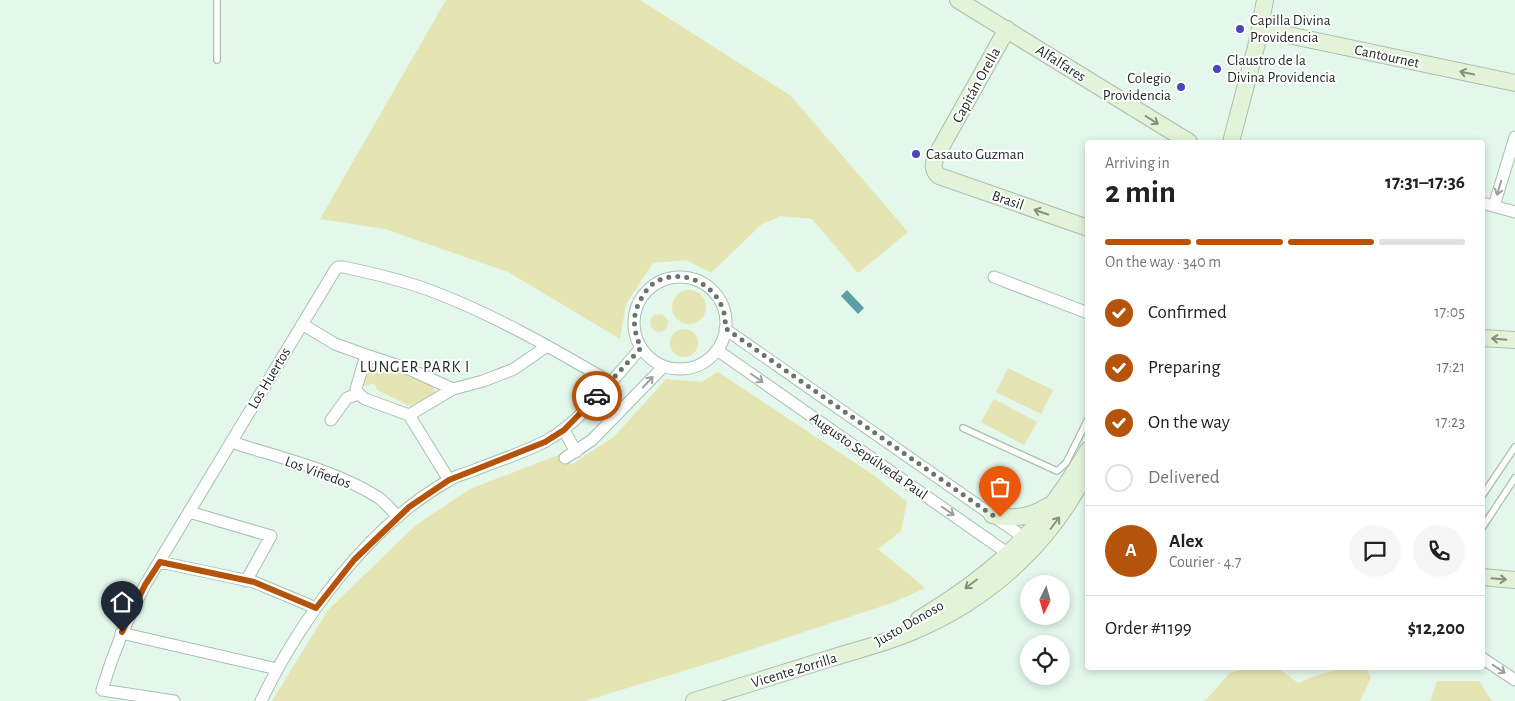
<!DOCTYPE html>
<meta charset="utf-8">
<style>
:root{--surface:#fff;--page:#f6f6f6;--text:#222;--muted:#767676;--line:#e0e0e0;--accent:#b45309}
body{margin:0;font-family:"Alegreya Sans",sans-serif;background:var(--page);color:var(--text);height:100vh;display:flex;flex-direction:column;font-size:19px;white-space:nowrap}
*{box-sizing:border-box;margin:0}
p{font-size:16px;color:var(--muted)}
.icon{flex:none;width:28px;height:28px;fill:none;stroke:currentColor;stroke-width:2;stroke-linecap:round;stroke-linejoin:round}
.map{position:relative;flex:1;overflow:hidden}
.sheet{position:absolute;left:1085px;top:140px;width:400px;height:530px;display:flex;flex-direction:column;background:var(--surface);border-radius:5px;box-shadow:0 2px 8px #0003}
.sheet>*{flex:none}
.needle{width:32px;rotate:185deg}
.controls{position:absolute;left:1020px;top:575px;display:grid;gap:10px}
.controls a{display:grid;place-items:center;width:50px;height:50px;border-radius:50%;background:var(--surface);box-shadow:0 2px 8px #0003;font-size:25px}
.pin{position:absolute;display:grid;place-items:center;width:42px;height:42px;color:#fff;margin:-51px -21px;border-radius:50% 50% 50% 0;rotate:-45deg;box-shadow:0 0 5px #0007}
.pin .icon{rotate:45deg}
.courier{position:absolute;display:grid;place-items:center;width:50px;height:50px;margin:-25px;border:4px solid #b45309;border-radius:50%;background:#fff;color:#222;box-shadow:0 1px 6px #0007}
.overview em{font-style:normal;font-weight:700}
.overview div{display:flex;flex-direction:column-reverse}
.overview{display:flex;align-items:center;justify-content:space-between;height:85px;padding:0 20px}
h1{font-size:32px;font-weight:700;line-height:38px}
.bar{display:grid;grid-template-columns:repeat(4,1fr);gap:8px 5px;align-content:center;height:60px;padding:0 20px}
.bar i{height:6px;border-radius:4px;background:var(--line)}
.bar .on{background:var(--accent)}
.bar p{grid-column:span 4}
.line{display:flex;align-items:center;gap:12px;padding:0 20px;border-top:1px solid var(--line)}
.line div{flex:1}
.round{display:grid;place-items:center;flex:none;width:52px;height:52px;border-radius:26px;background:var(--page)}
ol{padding:0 20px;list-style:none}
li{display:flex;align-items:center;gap:15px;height:55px}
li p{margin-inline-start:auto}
li .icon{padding:5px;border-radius:50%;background:var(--accent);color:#fff;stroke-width:4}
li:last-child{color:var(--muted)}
li i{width:28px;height:28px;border:2px solid var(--line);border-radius:50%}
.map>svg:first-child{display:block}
.green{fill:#e4e5b2}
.water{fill:#5c9ea6}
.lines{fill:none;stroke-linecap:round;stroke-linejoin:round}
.lane-casing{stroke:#abbeb2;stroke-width:8}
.street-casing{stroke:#abbeb2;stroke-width:13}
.secondary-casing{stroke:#abbeb2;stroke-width:18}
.lane{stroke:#fff;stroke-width:5.5}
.street{stroke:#fff;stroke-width:11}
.secondary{stroke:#e3f3d7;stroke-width:16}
.oneway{stroke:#849080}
.oneway2{stroke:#9da09e}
.done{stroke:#68746c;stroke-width:5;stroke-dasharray:0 9}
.route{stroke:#b45309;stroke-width:6}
.poi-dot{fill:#4c45bc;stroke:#fff;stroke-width:2}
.labels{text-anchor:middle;stroke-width:4;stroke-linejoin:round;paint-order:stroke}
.poi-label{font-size:15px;fill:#252d28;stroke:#fff;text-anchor:start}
.street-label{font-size:15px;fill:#252d28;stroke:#fff}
.neighbourhood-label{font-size:16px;letter-spacing:1px;fill:#252d28;stroke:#fff}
</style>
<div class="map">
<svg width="1515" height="701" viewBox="0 0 1515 701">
<rect width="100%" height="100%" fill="#e3f7ea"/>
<!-- green -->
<path class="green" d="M 446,0 L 640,0 L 791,96 L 908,232 L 858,273 L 812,219 L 781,216 L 762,224 L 711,273 L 686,260 L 653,263 L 626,304 L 620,339 L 508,272 L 385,229 L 320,219 Z
M672 307a17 17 0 1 1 34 0a17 17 0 1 1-34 0Z
M650 323a9 9 0 1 1 18 0a9 9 0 1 1-18 0Z
M670 343a14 14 0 1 1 28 0a14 14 0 1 1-28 0Z
M 375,364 L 433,386 L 436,393 L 410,406 L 377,390 L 374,383 L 365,386 C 364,376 367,371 375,364 Z
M 1008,368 L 1053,390 L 1041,414 L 996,392 Z
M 718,372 L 875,476 L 907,502 L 901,531 L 878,549 L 925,588 L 892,603 L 719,660 L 585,701 L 272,701 L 328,610 L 416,525 L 470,489 L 561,454 L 571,465 L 615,436 L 666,379 L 701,382 Z
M 994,399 L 1037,422 L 1024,445 L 981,422 Z
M 1249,668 L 1278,668 L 1298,683 C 1319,673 1343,667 1366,668 L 1371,678 L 1360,701 L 1205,701 L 1230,673 Z
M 1437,681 L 1479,681 L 1492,701 L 1430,701 Z"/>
<!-- water -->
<path class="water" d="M 847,290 L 864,308 L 858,314 L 841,296 Z"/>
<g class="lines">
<!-- lane casing -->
<g class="lane-casing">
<path id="lane" d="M 217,60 L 217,0
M 963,428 L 1057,471 L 1066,463 L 1088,419
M 1482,496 L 1515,447
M 1482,528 L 1515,478"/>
</g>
<!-- street casing -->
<g class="street-casing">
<path id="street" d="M 1482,203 L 1515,212
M 1494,206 L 1515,137
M 994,277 L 1088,313
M634 323a46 46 0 1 1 92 0a46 46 0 1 1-92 0Z
M 302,324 L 335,344 L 366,355 L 356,389 L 359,394 L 365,399 L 409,415 L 449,480
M 725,329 L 1029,541
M 717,350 L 1013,557
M 366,355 L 411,370 L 453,389
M 409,415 L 453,389 L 483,381 L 514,369 L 547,346
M 331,420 L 347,398 L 359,394
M 564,430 L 576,452
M 231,442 C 277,457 338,471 379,498 C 386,503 392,511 398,517
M 565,458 L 592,440 L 664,366
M 189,512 L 271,536 L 246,581
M 160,562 L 254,582 L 316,608
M 121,633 L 277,669
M 1482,658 L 1515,680
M 174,701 L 102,690 C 113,653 127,619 145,585 L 335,270 L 338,267 L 343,267 C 372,273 401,280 429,290 C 493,314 552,348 610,382
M 261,701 C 300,620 368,526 448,481 C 455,476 464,474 472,471 C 497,461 523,453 546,441 C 581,422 614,378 641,348"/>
</g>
<!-- secondary casing -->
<g class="secondary-casing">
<path id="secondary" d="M 958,0 L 1189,142
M 1007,29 L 936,156 C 933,164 932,170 939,176 L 1088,228
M 1260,29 L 1515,83
M 1231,142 L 1257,43 L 1265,0
M 1482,338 L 1515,340
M 992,515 C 1012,520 1031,517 1048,506
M 1482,577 L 1515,580
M 919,619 C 947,602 975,583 1000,561 C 1036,530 1064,491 1088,450
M 694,701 C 739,687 783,673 828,659 C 857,650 887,643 914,631 C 990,599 1051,543 1088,469"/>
</g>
<!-- lane -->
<use href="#lane" class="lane"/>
<!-- street -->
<use href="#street" class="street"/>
<!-- secondary -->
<use href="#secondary" class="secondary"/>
</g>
<!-- one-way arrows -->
<defs><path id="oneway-shaft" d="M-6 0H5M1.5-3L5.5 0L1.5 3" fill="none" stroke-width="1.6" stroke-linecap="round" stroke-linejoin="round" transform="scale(1.25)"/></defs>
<g class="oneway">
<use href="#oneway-shaft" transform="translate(1467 73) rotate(-168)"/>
<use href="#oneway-shaft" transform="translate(1152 120) rotate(32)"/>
<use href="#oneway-shaft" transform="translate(1041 212) rotate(-161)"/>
<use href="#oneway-shaft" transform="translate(1499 339) rotate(-175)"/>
<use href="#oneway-shaft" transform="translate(1055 523) rotate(-53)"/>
<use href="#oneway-shaft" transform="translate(1499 579) rotate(5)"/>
<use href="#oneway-shaft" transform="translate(971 584) rotate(143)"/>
</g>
<g class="oneway2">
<use href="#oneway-shaft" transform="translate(1499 188) rotate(107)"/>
<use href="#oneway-shaft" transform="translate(757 378) rotate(35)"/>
<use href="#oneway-shaft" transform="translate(648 382) rotate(-47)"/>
<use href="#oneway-shaft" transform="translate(948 511) rotate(35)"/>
<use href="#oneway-shaft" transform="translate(1499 669) rotate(33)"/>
</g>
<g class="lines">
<!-- done -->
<path class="done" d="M 597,396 L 641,348 C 634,332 631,317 640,301 C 643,295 648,287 654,283 C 687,263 729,292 725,328 L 992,515 L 1000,517"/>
<!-- route -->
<path class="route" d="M 122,632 L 145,585 L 160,562 L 254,582 L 316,608 L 354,560 L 409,507 L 449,480 L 545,442 L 564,430 L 597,396"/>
</g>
<!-- markers -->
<g class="poi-dot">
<circle cx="1240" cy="29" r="5"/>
<circle cx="1217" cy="69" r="5"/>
<circle cx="1181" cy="87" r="5"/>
<circle cx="916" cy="154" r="5"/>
</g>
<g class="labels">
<!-- poi labels -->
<g class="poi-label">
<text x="1250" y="25">Capilla Divina<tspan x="1250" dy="17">Providencia</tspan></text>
<text x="1227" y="65">Claustro de la<tspan x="1227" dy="17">Divina Providencia</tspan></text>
<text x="1171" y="83" text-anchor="end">Colegio<tspan x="1171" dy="17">Providencia</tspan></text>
<text x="926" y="159">Casauto Guzman</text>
</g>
<!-- street labels -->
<g class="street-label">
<text transform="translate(1387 56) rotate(12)" y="5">Cantournet</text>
<text transform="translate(1061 63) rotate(32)" y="5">Alfalfares</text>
<text transform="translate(976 85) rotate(-61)" y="5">Capitán Orella</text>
<text transform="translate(1008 200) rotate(19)" y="5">Brasil</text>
<text transform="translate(269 378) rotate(-59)" y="5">Los Huertos</text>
<text transform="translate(869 456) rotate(35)" y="5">Augusto Sepúlveda Paul</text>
<text transform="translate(318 472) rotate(20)" y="5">Los Viñedos</text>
<text transform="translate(909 623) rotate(-30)" y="5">Justo Donoso</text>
<text transform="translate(794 670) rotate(-17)" y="5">Vicente Zorrilla</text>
</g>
<!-- neighbourhood labels -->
<g class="neighbourhood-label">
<text x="415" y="372">LUNGER PARK I</text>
</g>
</g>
</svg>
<div class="controls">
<a><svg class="needle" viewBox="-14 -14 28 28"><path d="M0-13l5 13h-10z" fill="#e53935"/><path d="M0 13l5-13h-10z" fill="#767676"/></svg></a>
<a><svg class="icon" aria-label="locate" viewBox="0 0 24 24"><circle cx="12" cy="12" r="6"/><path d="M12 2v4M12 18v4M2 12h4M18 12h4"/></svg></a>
</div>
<div class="pin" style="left:1000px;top:517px;background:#ea580c"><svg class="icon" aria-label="bag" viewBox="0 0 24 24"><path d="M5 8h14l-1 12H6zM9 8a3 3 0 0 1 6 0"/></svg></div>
<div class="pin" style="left:122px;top:632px;background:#1f2937"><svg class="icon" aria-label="home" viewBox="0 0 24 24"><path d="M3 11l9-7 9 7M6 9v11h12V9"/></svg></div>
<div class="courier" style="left:597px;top:396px"><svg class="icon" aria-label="car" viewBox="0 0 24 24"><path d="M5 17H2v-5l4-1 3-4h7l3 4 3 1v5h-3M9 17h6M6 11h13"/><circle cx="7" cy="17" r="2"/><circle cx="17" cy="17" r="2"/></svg></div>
<section class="sheet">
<div class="overview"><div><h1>2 min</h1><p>Arriving in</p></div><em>17:31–17:36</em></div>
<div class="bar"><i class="on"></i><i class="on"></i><i class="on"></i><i></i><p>On the way · 340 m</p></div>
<ol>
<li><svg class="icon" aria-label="check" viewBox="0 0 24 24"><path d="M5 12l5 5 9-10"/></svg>Confirmed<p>17:05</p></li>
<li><svg class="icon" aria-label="check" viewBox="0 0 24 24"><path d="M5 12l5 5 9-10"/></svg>Preparing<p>17:21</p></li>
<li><svg class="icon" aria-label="check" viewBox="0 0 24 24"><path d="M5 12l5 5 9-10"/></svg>On the way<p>17:23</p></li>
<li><i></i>Delivered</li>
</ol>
<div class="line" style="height:90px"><b class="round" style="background:var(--accent);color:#fff">A</b><div><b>Alex</b><p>Courier · 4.7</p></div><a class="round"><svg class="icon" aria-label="chat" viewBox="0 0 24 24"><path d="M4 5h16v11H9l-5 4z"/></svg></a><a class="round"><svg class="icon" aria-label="phone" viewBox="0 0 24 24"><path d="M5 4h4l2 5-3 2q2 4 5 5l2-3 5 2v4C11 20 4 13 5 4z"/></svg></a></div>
<div class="line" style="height:65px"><div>Order #1199</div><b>$12,200</b></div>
</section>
</div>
